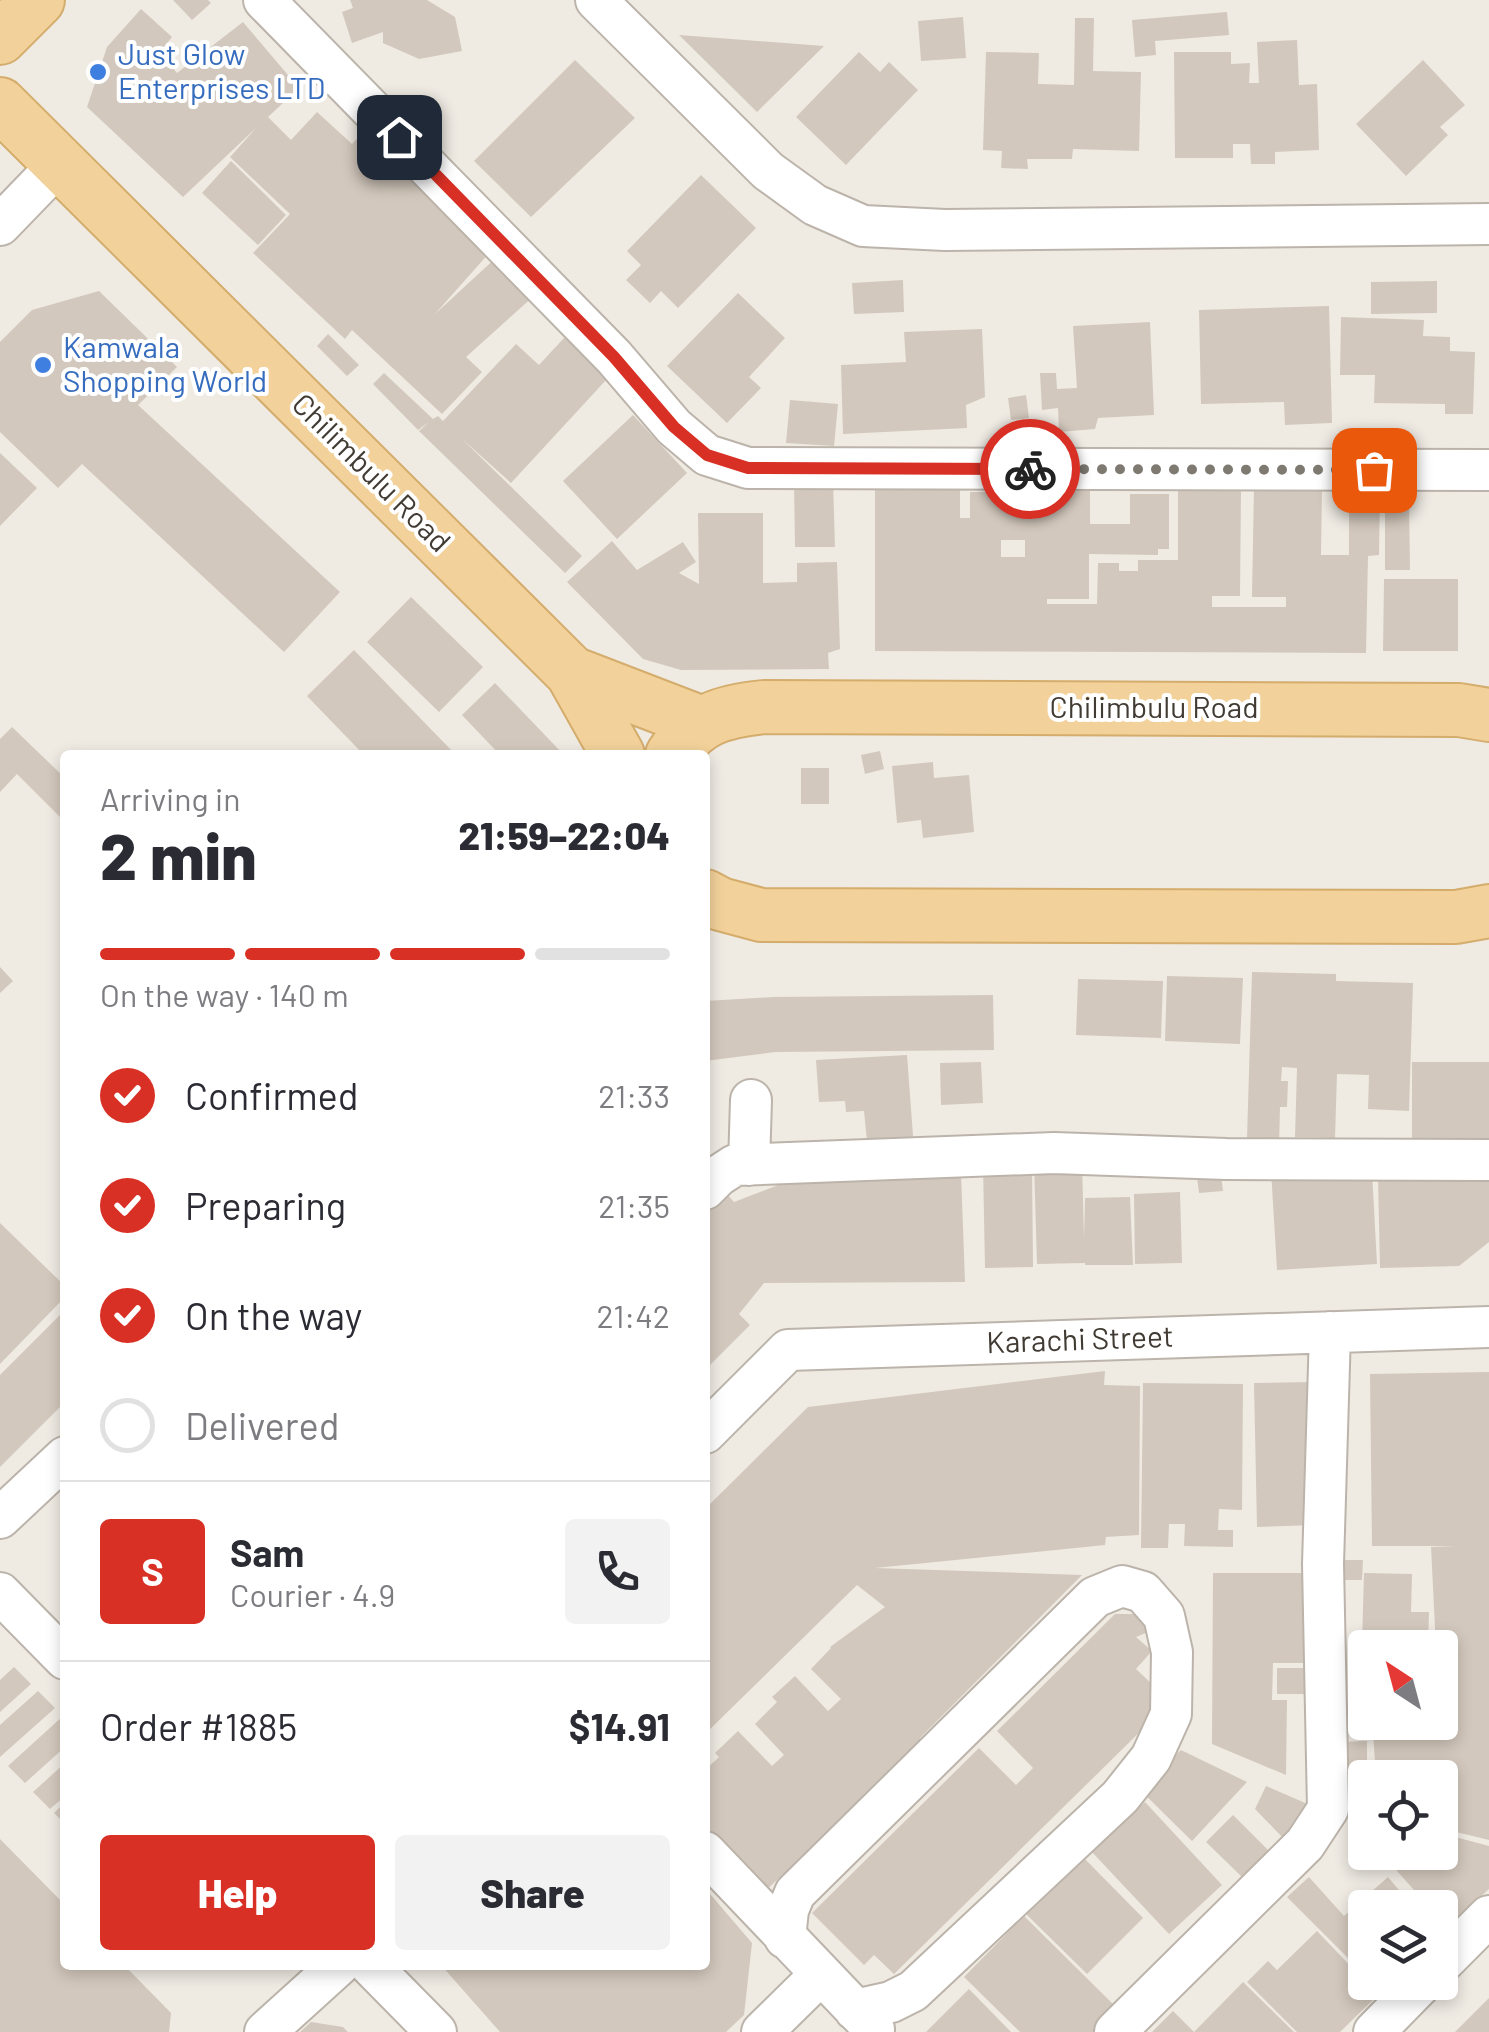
<!DOCTYPE html>
<meta charset="utf-8">
<style>
:root{--surface:#fff;--page:#f2f2f3;--text:#2b2b33;--muted:#7c7c81;--line:#e1e1e2;--accent:#d93025}
body{margin:0;font-family:Barlow,sans-serif;background:var(--page);color:var(--text);height:100vh;display:flex;flex-direction:column;font-size:38px;white-space:nowrap}
*{box-sizing:border-box;margin:0}
p{font-size:32px;color:var(--muted)}
.icon{flex:none;width:55px;height:55px;fill:none;stroke:currentColor;stroke-width:2;stroke-linecap:round;stroke-linejoin:round}
.map{position:relative;flex:1;overflow:hidden}
.details{position:absolute;left:60px;top:750px;width:650px;height:1220px;display:flex;flex-direction:column;background:var(--surface);border-radius:10px;box-shadow:0 5px 15px #0003}
.details>*{flex:none}
.needle{width:65px;rotate:324deg}
.tools{position:absolute;left:1348px;top:1630px;display:grid;gap:20px}
.tools a{display:grid;place-items:center;width:110px;height:110px;border-radius:10px;background:var(--surface);box-shadow:0 5px 15px #0003;font-size:50px}
.pin{position:absolute;display:grid;place-items:center;width:85px;height:85px;color:#fff;margin:-42px;border-radius:20px;box-shadow:0 5px 15px #0006}
.courier{position:absolute;display:grid;place-items:center;width:100px;height:100px;margin:-50px;border:8px solid #d93025;border-radius:50%;background:#fff;color:#222;box-shadow:0 2px 12px #0007}
.overview em{font-style:normal;font-weight:800}
.overview div{display:flex;flex-direction:column-reverse}
.overview{display:flex;align-items:center;justify-content:space-between;height:170px;padding:0 40px}
h1{font-size:65px;font-weight:800;line-height:75px}
.bar{display:grid;grid-template-columns:repeat(4,1fr);gap:15px 10px;align-content:center;height:120px;padding:0 40px}
.bar i{height:12px;border-radius:8px;background:var(--line)}
.bar .on{background:var(--accent)}
.bar p{grid-column:span 4}
.line{display:flex;align-items:center;gap:25px;padding:0 40px;border-top:2px solid var(--line)}
.line div{flex:1}
.round{display:grid;place-items:center;flex:none;width:105px;height:105px;border-radius:10px;background:var(--page)}
ol{padding:0 40px;list-style:none}
li{display:flex;align-items:center;gap:30px;height:110px}
li p{margin-inline-start:auto}
li .icon{padding:10px;border-radius:50%;background:var(--accent);color:#fff;stroke-width:4}
li:last-child{color:var(--muted)}
li i{width:55px;height:55px;border:5px solid var(--line);border-radius:50%}
.button{display:flex;gap:20px;margin-top:auto;padding:20px 40px}
.button a{flex:1;height:115px;border-radius:10px;background:var(--accent);color:#fff;font-size:40px;font-weight:800;line-height:115px;text-align:center}
.button a+a{background:var(--page);color:var(--text)}
.map>svg:first-child{display:block}
.building{fill:#d3c8bd;fill-rule:evenodd}
.lines{fill:none;stroke-linecap:round;stroke-linejoin:round}
.minor-casing{stroke:#bcb4aa;stroke-width:44}
.major-casing{stroke:#d4ac6c;stroke-width:56}
.minor{stroke:#fff;stroke-width:40}
.major{stroke:#f2d19a;stroke-width:52}
.done{stroke:#7e7971;stroke-width:10;stroke-dasharray:0 18}
.route{stroke:#d93025;stroke-width:12}
.shop-dot{fill:#3f7fe0;stroke:#fff;stroke-width:4}
.labels{text-anchor:middle;stroke-width:8;stroke-linejoin:round;paint-order:stroke}
.shop-label{font-size:30px;fill:#366cbe;stroke:#fff;text-anchor:start}
.street-label{font-size:30px;fill:#413b34;stroke:#fff}
</style>
<div class="map">
<svg width="1489" height="2032" viewBox="0 0 1489 2032">
<rect width="100%" height="100%" fill="#efebe3"/>
<!-- building -->
<path class="building" d="M 173,0 L 208,0 L 211,3 L 192,20 Z
M 350,0 L 427,0 L 455,17 L 462,51 L 419,59 L 383,43 L 383,32 L 352,43 L 342,12 L 353,8 Z
M 141,9 L 172,37 L 160,52 L 177,73 L 243,22 L 299,88 L 268,117 L 291,140 L 317,112 L 352,144 L 371,124 L 498,243 L 435,314 L 499,255 L 536,294 L 466,357 L 482,372 L 442,414 L 352,330 L 345,339 L 253,253 L 290,214 L 230,157 L 256,128 L 183,197 L 87,107 L 107,47 Z
M 1227,12 L 1229,35 L 1155,41 L 1156,55 L 1135,57 L 1132,20 Z
M 963,17 L 966,58 L 921,61 L 918,21 Z
M 1075,18 L 1094,18 L 1093,71 L 1141,72 L 1139,151 L 1073,149 L 1072,159 L 1027,159 L 1028,169 L 1001,168 L 1002,151 L 983,150 L 986,52 L 1039,53 L 1038,84 L 1074,85 Z
M 679,35 L 824,46 L 757,112 Z
M 1297,40 L 1299,85 L 1317,84 L 1319,150 L 1275,152 L 1275,164 L 1251,164 L 1250,144 L 1233,144 L 1233,158 L 1175,158 L 1174,52 L 1231,52 L 1231,64 L 1250,63 L 1249,83 L 1259,83 L 1257,42 Z
M 859,52 L 880,72 L 889,62 L 918,90 L 846,165 L 796,117 Z
M 575,60 L 635,118 L 531,217 L 474,161 Z
M 1423,60 L 1465,105 L 1440,127 L 1448,135 L 1406,176 L 1356,124 Z
M 231,161 L 286,215 L 258,245 L 202,193 Z
M 701,175 L 756,228 L 678,308 L 661,291 L 650,303 L 626,280 L 641,265 L 627,251 Z
M 903,280 L 904,312 L 854,314 L 852,283 Z
M 1437,281 L 1437,313 L 1371,314 L 1371,282 Z
M 99,291 L 177,367 L 138,405 L 340,592 L 284,652 L 82,464 L 58,488 L 0,432 L 0,342 L 32,310 Z
M 738,293 L 785,338 L 749,377 L 761,388 L 727,423 L 667,366 Z
M 1329,306 L 1332,423 L 1285,425 L 1284,402 L 1201,404 L 1199,310 Z
M 1341,317 L 1424,320 L 1423,336 L 1450,337 L 1450,351 L 1475,352 L 1473,414 L 1445,414 L 1445,404 L 1374,403 L 1375,375 L 1340,375 Z
M 1150,322 L 1154,415 L 1098,418 L 1095,429 L 1059,432 L 1058,408 L 1042,410 L 1040,373 L 1056,373 L 1057,389 L 1077,388 L 1073,326 Z
M 575,326 L 619,366 L 511,483 L 461,438 L 582,556 L 565,573 L 419,431 L 429,422 L 418,430 L 373,384 L 384,373 L 433,419 L 438,416 L 443,421 L 516,344 L 539,365 Z
M 982,329 L 985,397 L 966,405 L 967,428 L 843,434 L 841,365 L 906,362 L 904,332 Z
M 328,334 L 359,365 L 347,376 L 317,346 Z
M 1026,395 L 1029,418 L 1011,420 L 1008,398 Z
M 790,400 L 838,404 L 834,446 L 786,443 Z
M 633,415 L 687,473 L 617,539 L 563,481 Z
M 0,453 L 37,488 L 0,526 Z
M 875,479 L 960,482 L 960,518 L 970,518 L 970,492 L 1002,492 L 1001,510 L 1025,511 L 1026,485 L 1090,486 L 1090,524 L 1130,524 L 1130,494 L 1169,494 L 1169,549 L 1158,549 L 1158,555 L 1089,554 L 1089,599 L 1047,599 L 1047,604 L 1097,604 L 1098,563 L 1119,563 L 1119,571 L 1138,571 L 1138,560 L 1178,560 L 1178,489 L 1241,489 L 1240,596 L 1212,596 L 1212,607 L 1286,607 L 1286,597 L 1252,597 L 1254,486 L 1322,486 L 1321,555 L 1349,555 L 1349,492 L 1380,492 L 1379,555 L 1368,556 L 1366,653 L 875,651 ZM 1001,540 L 1025,540 L 1025,557 L 1001,557 Z
M 833,480 L 835,547 L 795,547 L 794,481 Z
M 1385,503 L 1409,503 L 1410,570 L 1385,570 Z
M 698,513 L 763,513 L 763,583 L 797,582 L 797,563 L 837,562 L 840,649 L 828,653 L 829,669 L 681,670 L 643,659 L 567,582 L 612,541 L 637,570 L 683,542 L 696,562 L 679,573 L 699,584 Z
M 1384,579 L 1458,579 L 1458,651 L 1383,651 Z
M 411,597 L 483,667 L 439,712 L 367,642 Z
M 354,650 L 456,755 L 364,755 L 307,696 Z
M 495,683 L 564,755 L 500,755 L 462,715 Z
M 12,727 L 65,778 L 65,822 L 17,774 L 0,792 L 0,739 Z
M 880,751 L 884,769 L 865,774 L 861,755 Z
M 933,762 L 934,778 L 969,775 L 974,832 L 923,838 L 921,820 L 897,823 L 892,766 Z
M 801,768 L 829,768 L 829,804 L 801,804 Z
M 0,967 L 13,981 L 0,993 Z
M 1252,972 L 1336,974 L 1336,981 L 1413,983 L 1409,1111 L 1368,1109 L 1369,1075 L 1337,1074 L 1335,1138 L 1295,1137 L 1297,1068 L 1282,1067 L 1281,1081 L 1288,1081 L 1287,1107 L 1280,1107 L 1279,1147 L 1270,1146 L 1271,1139 L 1247,1138 Z
M 1167,976 L 1243,978 L 1240,1044 L 1165,1041 Z
M 1078,979 L 1163,981 L 1161,1038 L 1076,1035 Z
M 993,995 L 994,1050 L 775,1052 L 705,1061 L 705,1001 L 773,997 Z
M 907,1055 L 914,1149 L 868,1151 L 864,1111 L 846,1112 L 845,1101 L 819,1102 L 816,1060 Z
M 981,1062 L 983,1103 L 941,1105 L 940,1063 Z
M 1412,1062 L 1489,1062 L 1489,1144 L 1412,1144 Z
M 1082,1161 L 1084,1239 L 1085,1198 L 1130,1197 L 1133,1265 L 1085,1265 L 1085,1263 L 1037,1264 L 1034,1163 Z
M 1032,1165 L 1033,1267 L 985,1268 L 983,1166 Z
M 1271,1170 L 1372,1172 L 1377,1264 L 1277,1270 Z
M 961,1173 L 965,1282 L 764,1283 L 739,1314 L 750,1325 L 705,1370 L 705,1210 L 725,1192 L 734,1202 L 789,1181 Z
M 1489,1174 L 1489,1242 L 1459,1266 L 1380,1268 L 1378,1177 Z
M 1221,1175 L 1223,1191 L 1199,1193 L 1197,1177 Z
M 1180,1192 L 1182,1263 L 1135,1264 L 1134,1194 Z
M 0,1223 L 65,1286 L 65,1297 L 0,1364 Z
M 65,1310 L 65,1402 L 0,1467 L 0,1375 Z
M 1105,1371 L 1104,1385 L 1140,1386 L 1139,1535 L 1106,1537 L 1105,1545 L 875,1568 L 1082,1575 L 920,1738 L 925,1743 L 812,1853 L 809,1850 L 761,1895 L 705,1835 L 705,1770 L 719,1757 L 715,1753 L 738,1731 L 772,1766 L 784,1755 L 755,1724 L 777,1702 L 772,1697 L 795,1676 L 828,1711 L 841,1699 L 811,1669 L 831,1648 L 830,1647 L 885,1607 L 857,1585 L 705,1734 L 705,1509 L 808,1407 Z
M 1489,1372 L 1489,1840 L 1440,1828 L 1440,1778 L 1376,1778 L 1373,1731 L 1413,1730 L 1414,1722 L 1440,1722 L 1440,1648 L 1436,1648 L 1431,1547 L 1456,1546 L 1372,1546 L 1370,1374 Z
M 1312,1382 L 1315,1525 L 1257,1527 L 1254,1383 Z
M 1143,1383 L 1243,1384 L 1242,1510 L 1219,1509 L 1218,1530 L 1233,1530 L 1233,1547 L 1184,1546 L 1185,1524 L 1169,1524 L 1168,1548 L 1141,1548 Z
M 1341,1560 L 1363,1560 L 1362,1580 L 1340,1580 Z
M 1213,1573 L 1312,1573 L 1311,1663 L 1273,1663 L 1272,1700 L 1287,1700 L 1286,1775 L 1212,1744 Z
M 1364,1573 L 1412,1574 L 1411,1612 L 1429,1612 L 1428,1643 L 1362,1642 Z
M 1115,1614 L 1141,1614 L 1148,1632 L 1136,1637 L 1152,1651 L 1136,1669 L 1153,1685 L 1156,1716 L 894,1974 L 874,1955 L 864,1965 L 812,1913 L 979,1748 L 1016,1785 L 1033,1768 L 997,1731 Z
M 14,1667 L 31,1684 L 0,1712 L 0,1680 Z
M 1277,1668 L 1320,1668 L 1320,1694 L 1277,1694 Z
M 38,1691 L 55,1708 L 0,1757 L 0,1725 Z
M 63,1716 L 65,1719 L 65,1747 L 25,1783 L 8,1766 Z
M 1367,1741 L 1367,1778 L 1365,1778 L 1365,1793 L 1340,1783 L 1339,1742 Z
M 1181,1750 L 1247,1782 L 1192,1841 L 1139,1789 Z
M 65,1763 L 65,1796 L 50,1809 L 33,1792 Z
M 1266,1786 L 1317,1808 L 1285,1840 L 1255,1809 Z
M 65,1802 L 65,1824 L 54,1813 Z
M 1145,1802 L 1222,1885 L 1169,1934 L 1091,1851 Z
M 1233,1815 L 1269,1851 L 1243,1878 L 1206,1842 Z
M 1440,1833 L 1489,1846 L 1489,1889 L 1448,1926 L 1440,1918 L 1440,1908 L 1430,1908 L 1389,1862 L 1399,1852 L 1440,1852 Z
M 0,1839 L 65,1905 L 65,1965 L 124,1965 L 171,2013 L 169,2032 L 0,2032 Z
M 1082,1856 L 1143,1918 L 1087,1974 L 1025,1913 Z
M 1309,1877 L 1344,1916 L 1388,1877 L 1414,1908 L 1365,1908 L 1365,1975 L 1287,1897 Z
M 705,1888 L 752,1943 L 744,2015 L 726,2032 L 500,2032 L 441,1965 L 705,1965 Z
M 1024,1916 L 1118,2009 L 1095,2032 L 1020,2032 L 964,1977 Z
M 1317,1931 L 1378,1995 L 1340,2032 L 1297,2032 L 1247,1982 L 1268,1961 L 1277,1970 Z
M 1243,1982 L 1294,2032 L 1194,2032 Z
M 969,1989 L 1011,2032 L 926,2032 Z
M 1489,1998 L 1489,2032 L 1455,2032 Z
M 1173,2011 L 1194,2032 L 1152,2032 Z
M 311,2022 L 343,2027 L 348,2032 L 300,2032 Z"/>
<g class="lines">
<!-- minor casing -->
<g class="minor-casing">
<path id="minor" d="M 264,0 L 614,357 L 674,427 L 707,455 L 748,468 L 1489,470
M 596,0 L 768,171 L 815,205 L 863,226 L 945,230 L 1489,224
M 0,225 L 60,163
M 749,1165 L 751,1100
M 705,1189 L 718,1176 L 735,1165 L 1054,1153 L 1226,1159 L 1489,1160
M 705,1433 L 788,1350 L 1489,1327
M 0,1518 L 65,1457
M 0,1593 L 65,1659
M 705,1852 L 874,2029
M 785,1938 L 788,1910 L 795,1893 L 1095,1597 L 1122,1586 L 1143,1592 L 1164,1616 L 1172,1652 L 1171,1714 L 1151,1758 L 1120,1797 L 913,1991 L 891,2002 L 855,2010
M 370,1965 L 436,2032
M 1440,1965 L 1489,1916
M 265,2032 L 339,1965
M 762,2032 L 820,1975
M 1115,2032 L 1305,1844 L 1328,1809 L 1323,1564 L 1330,1332
M 1374,2032 L 1423,1982"/>
</g>
<!-- major casing -->
<g class="major-casing">
<path id="major" d="M 0,38 L 38,0
M 0,104 L 572,673 L 618,755
M 572,673 L 702,723
M 672,755 C 695,719 723,711 764,707 L 1459,710 L 1489,715
M 705,896 L 720,904 L 761,915 L 1456,917 L 1489,911"/>
</g>
<!-- minor -->
<use href="#minor" class="minor"/>
<!-- major -->
<use href="#major" class="major"/>
</g>
<g class="lines">
<!-- done -->
<path class="done" d="M 1030,469 L 1374,470"/>
<!-- route -->
<path class="route" d="M 399,137 L 614,357 L 674,427 L 707,455 L 748,468 L 1030,469"/>
</g>
<!-- markers -->
<g class="shop-dot">
<circle cx="98" cy="72" r="10"/>
<circle cx="43" cy="365" r="10"/>
</g>
<g class="labels">
<!-- shop labels -->
<g class="shop-label">
<text x="118" y="65">Just Glow<tspan x="118" dy="34">Enterprises LTD</tspan></text>
<text x="63" y="358">Kamwala<tspan x="63" dy="34">Shopping World</tspan></text>
</g>
<!-- street labels -->
<g class="street-label">
<text transform="translate(371 473) rotate(45)" y="10">Chilimbulu Road</text>
<text x="1154" y="718">Chilimbulu Road</text>
<text transform="translate(1080 1340) rotate(-2)" y="10">Karachi Street</text>
</g>
</g>
</svg>
<div class="tools">
<a><svg class="needle" viewBox="-14 -14 28 28"><path d="M0-13l5 13h-10z" fill="#e53935"/><path d="M0 13l5-13h-10z" fill="#7c7c81"/></svg></a>
<a><svg class="icon" aria-label="locate" viewBox="0 0 24 24"><circle cx="12" cy="12" r="6"/><path d="M12 2v4M12 18v4M2 12h4M18 12h4"/></svg></a>
<a><svg class="icon" aria-label="layers" viewBox="0 0 24 24"><path d="M12 4l9 5-9 5-9-5zM3 14l9 5 9-5"/></svg></a>
</div>
<div class="pin" style="left:1374px;top:470px;background:#ea580c"><svg class="icon" aria-label="bag" viewBox="0 0 24 24"><path d="M5 8h14l-1 12H6zM9 8a3 3 0 0 1 6 0"/></svg></div>
<div class="pin" style="left:399px;top:137px;background:#1f2937"><svg class="icon" aria-label="home" viewBox="0 0 24 24"><path d="M3 11l9-7 9 7M6 9v11h12V9"/></svg></div>
<div class="courier" style="left:1030px;top:469px"><svg class="icon" aria-label="bike" viewBox="0 0 24 24"><circle cx="6" cy="16" r="4"/><circle cx="18" cy="16" r="4"/><path d="M6 16l4-8h5l3 8M10 8l3 8H6M13 5h3"/></svg></div>
<section class="details">
<div class="overview"><div><h1>2 min</h1><p>Arriving in</p></div><em>21:59–22:04</em></div>
<div class="bar"><i class="on"></i><i class="on"></i><i class="on"></i><i></i><p>On the way · 140 m</p></div>
<ol>
<li><svg class="icon" aria-label="check" viewBox="0 0 24 24"><path d="M5 12l5 5 9-10"/></svg>Confirmed<p>21:33</p></li>
<li><svg class="icon" aria-label="check" viewBox="0 0 24 24"><path d="M5 12l5 5 9-10"/></svg>Preparing<p>21:35</p></li>
<li><svg class="icon" aria-label="check" viewBox="0 0 24 24"><path d="M5 12l5 5 9-10"/></svg>On the way<p>21:42</p></li>
<li><i></i>Delivered</li>
</ol>
<div class="line" style="height:180px"><b class="round" style="background:var(--accent);color:#fff">S</b><div><b>Sam</b><p>Courier · 4.9</p></div><a class="round"><svg class="icon" aria-label="phone" viewBox="0 0 24 24"><path d="M5 4h4l2 5-3 2q2 4 5 5l2-3 5 2v4C11 20 4 13 5 4z"/></svg></a></div>
<div class="line" style="height:130px"><div>Order #1885</div><b>$14.91</b></div>
<div class="button"><a>Help</a><a>Share</a></div>
</section>
</div>
